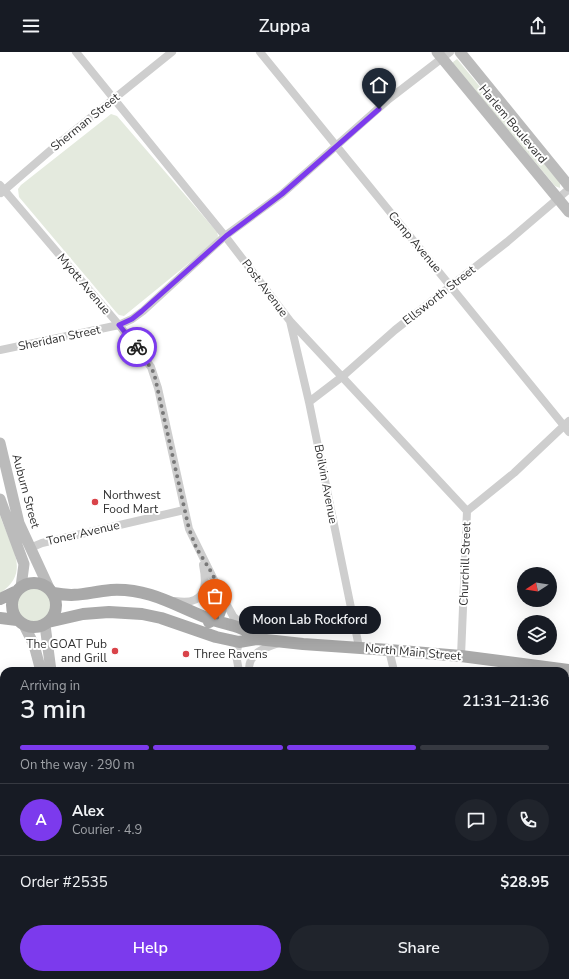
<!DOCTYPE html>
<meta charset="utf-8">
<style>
:root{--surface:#171b24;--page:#20242c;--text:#f1f3f6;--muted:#9ea1a6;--line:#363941;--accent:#7c3aed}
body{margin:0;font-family:"Nunito Sans",sans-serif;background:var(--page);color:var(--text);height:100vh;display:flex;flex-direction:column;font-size:15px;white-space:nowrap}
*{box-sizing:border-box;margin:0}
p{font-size:13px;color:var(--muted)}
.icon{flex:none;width:22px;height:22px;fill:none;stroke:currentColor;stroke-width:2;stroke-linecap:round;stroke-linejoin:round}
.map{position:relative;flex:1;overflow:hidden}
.panel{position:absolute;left:0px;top:615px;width:569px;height:312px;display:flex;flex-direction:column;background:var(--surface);border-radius:12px 12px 0 0;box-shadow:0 4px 16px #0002}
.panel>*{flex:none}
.needle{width:26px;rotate:258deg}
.buttons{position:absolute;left:517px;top:515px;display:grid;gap:8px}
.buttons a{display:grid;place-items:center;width:40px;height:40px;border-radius:50%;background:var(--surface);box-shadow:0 4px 16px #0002;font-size:20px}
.pin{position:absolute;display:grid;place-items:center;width:34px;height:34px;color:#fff;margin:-41px -17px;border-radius:50% 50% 50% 0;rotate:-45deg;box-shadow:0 0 4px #0007}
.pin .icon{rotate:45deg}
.courier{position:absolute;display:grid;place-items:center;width:40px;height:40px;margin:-20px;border:3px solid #7c3aed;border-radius:50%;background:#fff;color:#222;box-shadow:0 1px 5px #0007}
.bubble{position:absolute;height:28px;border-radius:14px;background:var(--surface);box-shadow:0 4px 16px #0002;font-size:13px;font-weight:600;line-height:28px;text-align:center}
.summary em{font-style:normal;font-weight:600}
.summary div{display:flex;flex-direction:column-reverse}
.summary{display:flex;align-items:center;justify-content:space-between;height:68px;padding:0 20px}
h1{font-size:26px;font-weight:600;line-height:30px}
.bar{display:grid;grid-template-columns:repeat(4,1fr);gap:6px 4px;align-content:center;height:48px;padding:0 20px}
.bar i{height:5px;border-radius:3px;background:var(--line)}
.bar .active{background:var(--accent)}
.bar p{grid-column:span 4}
.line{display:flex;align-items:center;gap:10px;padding:0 20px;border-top:1px solid var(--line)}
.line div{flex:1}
.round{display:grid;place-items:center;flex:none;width:42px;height:42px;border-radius:21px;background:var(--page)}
.primary-button{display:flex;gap:8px;margin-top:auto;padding:8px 20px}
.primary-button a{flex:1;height:46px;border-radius:24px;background:var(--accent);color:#fff;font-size:16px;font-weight:600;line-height:46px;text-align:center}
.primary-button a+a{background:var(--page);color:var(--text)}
header{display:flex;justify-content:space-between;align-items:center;height:52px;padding:0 20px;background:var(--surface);font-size:18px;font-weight:600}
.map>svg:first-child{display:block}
.green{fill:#e4eade}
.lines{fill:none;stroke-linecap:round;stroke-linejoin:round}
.street{stroke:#cecece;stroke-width:8}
.secondary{stroke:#bbb;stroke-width:11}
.primary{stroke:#a9a9a9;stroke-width:12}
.done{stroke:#797979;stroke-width:4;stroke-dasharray:0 7.2}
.route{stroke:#7c3aed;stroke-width:5}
.poi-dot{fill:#d94349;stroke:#fff;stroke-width:1.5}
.labels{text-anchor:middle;stroke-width:4;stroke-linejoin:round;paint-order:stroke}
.street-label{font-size:12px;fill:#313131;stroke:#fff}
.poi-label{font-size:12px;fill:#313131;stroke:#fff;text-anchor:start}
</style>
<header><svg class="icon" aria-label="menu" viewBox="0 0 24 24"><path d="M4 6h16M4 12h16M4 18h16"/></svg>Zuppa<svg class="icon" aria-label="share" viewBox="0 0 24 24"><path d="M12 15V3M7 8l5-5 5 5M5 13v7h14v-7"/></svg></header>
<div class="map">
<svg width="569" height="927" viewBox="0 0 569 927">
<rect width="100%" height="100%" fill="#fff"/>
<!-- green -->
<path class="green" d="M 457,7 L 560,131 L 560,136 L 555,134 L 453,12 L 453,10 Z
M 111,62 L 117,64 L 217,180 L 218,184 L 216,189 L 124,264 L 119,263 L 116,260 L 19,145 L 18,137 L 21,133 Z
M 0,463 C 9,492 33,520 0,541 Z
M17 553a17 17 0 1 1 34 0a17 17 0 1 1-34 0Z"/>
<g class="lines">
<!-- street -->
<path class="street" d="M 76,0 L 225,184 L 290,269 L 467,459
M 260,0 L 569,380
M 0,133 L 119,273 L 151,315 L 158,336 L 189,477 L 223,546 L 233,564 L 245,576
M 1,141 L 59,91 L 172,0
M 290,269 L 309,350 L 359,595
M 0,298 L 119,273 L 132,267 L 143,259 L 225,184 L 282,142 L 389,47 L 450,0
M 309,350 L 343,324 L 395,278 L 507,190 L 569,137
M 30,496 L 42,491 L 184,458
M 175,549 C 204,554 208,537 203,513
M 389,598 L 394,619
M 461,604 L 467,459 L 514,421 L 569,369
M 239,619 L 236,603 L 239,590
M 249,619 C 248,601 264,596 279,591
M 0,662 L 4,661
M 0,809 L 4,808
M 565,875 L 569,876
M 314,923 L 315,927
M 462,923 L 463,927
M 544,923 L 545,927
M 386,927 L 403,923"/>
<!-- secondary -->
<path class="secondary" d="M 437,0 L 569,160
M 460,0 L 569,134
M 0,391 L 19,471 L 49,536
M 0,447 L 24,512 L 21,535
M 24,573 L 34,593 L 41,619
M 45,573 L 51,619
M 565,753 L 569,753
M 117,923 L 118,927"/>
<!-- primary -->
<path class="primary" d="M12 553a22 22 0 1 1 44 0a22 22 0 1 1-44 0Z
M 53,541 C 78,546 88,540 111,538 C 149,536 174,553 207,566 C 225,573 244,573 257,587
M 0,547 L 15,540
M 0,566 L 17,568
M 48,570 L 83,562 L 109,560 L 142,562 L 161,566 L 216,585 L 239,590 L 257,587 L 303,592 L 389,598 L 461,604 L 569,618
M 209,570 C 223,565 222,553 220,540"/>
</g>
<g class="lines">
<!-- done -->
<path class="done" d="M 137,295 L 154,321 L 189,477 C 192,484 194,491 197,497 C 208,516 234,548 215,568"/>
<!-- route -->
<path class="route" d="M 137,295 L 119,273 L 132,267 L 142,259 L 226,184 L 282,142 L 379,57"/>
</g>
<!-- markers -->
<g class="poi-dot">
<circle cx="95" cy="450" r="4"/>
<circle cx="115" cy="599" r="4"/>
<circle cx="186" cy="602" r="4"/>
</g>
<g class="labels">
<!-- street labels -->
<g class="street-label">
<text transform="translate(85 70) rotate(-39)" y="4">Sherman Street</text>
<text transform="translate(513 72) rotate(50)" y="4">Harlem Boulevard</text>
<text transform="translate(415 190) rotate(50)" y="4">Camp Avenue</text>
<text transform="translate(84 232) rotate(50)" y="4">Myott Avenue</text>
<text transform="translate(265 236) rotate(53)" y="4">Post Avenue</text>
<text transform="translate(439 243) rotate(-38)" y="4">Ellsworth Street</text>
<text transform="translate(59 286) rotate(-12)" y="4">Sheridan Street</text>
<text transform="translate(326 432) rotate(79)" y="4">Boilvin Avenue</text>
<text transform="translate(26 439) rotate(75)" y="4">Auburn Street</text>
<text transform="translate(83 481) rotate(-13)" y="4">Toner Avenue</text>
<text transform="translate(465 512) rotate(-88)" y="4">Churchill Street</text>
<text transform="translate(413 600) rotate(5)" y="4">North Main Street</text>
</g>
<!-- poi labels -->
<g class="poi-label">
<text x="103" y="447">Northwest<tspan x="103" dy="14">Food Mart</tspan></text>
<text x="107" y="596" text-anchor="end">The GOAT Pub<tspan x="107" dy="14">and Grill</tspan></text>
<text x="194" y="606">Three Ravens</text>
</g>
</g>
</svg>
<div class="buttons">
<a><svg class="needle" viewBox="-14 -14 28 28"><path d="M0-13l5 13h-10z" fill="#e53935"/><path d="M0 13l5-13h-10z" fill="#9ea1a6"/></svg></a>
<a><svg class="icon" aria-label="layers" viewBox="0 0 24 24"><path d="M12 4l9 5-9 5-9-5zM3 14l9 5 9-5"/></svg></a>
</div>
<div class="pin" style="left:215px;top:568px;background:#ea580c"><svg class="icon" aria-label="bag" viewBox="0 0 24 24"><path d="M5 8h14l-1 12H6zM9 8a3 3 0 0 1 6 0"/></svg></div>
<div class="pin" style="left:379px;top:57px;background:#1f2937"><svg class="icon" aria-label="home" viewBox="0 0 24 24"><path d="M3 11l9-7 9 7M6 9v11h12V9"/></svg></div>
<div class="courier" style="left:137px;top:295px"><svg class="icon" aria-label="bike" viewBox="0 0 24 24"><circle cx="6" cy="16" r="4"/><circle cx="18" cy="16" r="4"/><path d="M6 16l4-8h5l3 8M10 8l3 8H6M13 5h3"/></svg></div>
<div class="bubble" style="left:239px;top:554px;width:142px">Moon Lab Rockford</div>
<section class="panel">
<div class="summary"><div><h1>3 min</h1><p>Arriving in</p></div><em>21:31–21:36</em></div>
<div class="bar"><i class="active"></i><i class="active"></i><i class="active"></i><i></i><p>On the way · 290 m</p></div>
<div class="line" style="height:72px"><b class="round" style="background:var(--accent);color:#fff">A</b><div><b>Alex</b><p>Courier · 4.9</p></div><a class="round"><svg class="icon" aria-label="chat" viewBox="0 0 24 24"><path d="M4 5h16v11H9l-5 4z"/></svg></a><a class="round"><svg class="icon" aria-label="phone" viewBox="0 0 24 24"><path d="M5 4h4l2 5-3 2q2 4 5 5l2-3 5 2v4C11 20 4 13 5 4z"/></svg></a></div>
<div class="line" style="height:52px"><div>Order #2535</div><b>$28.95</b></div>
<div class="primary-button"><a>Help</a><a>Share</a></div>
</section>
</div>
